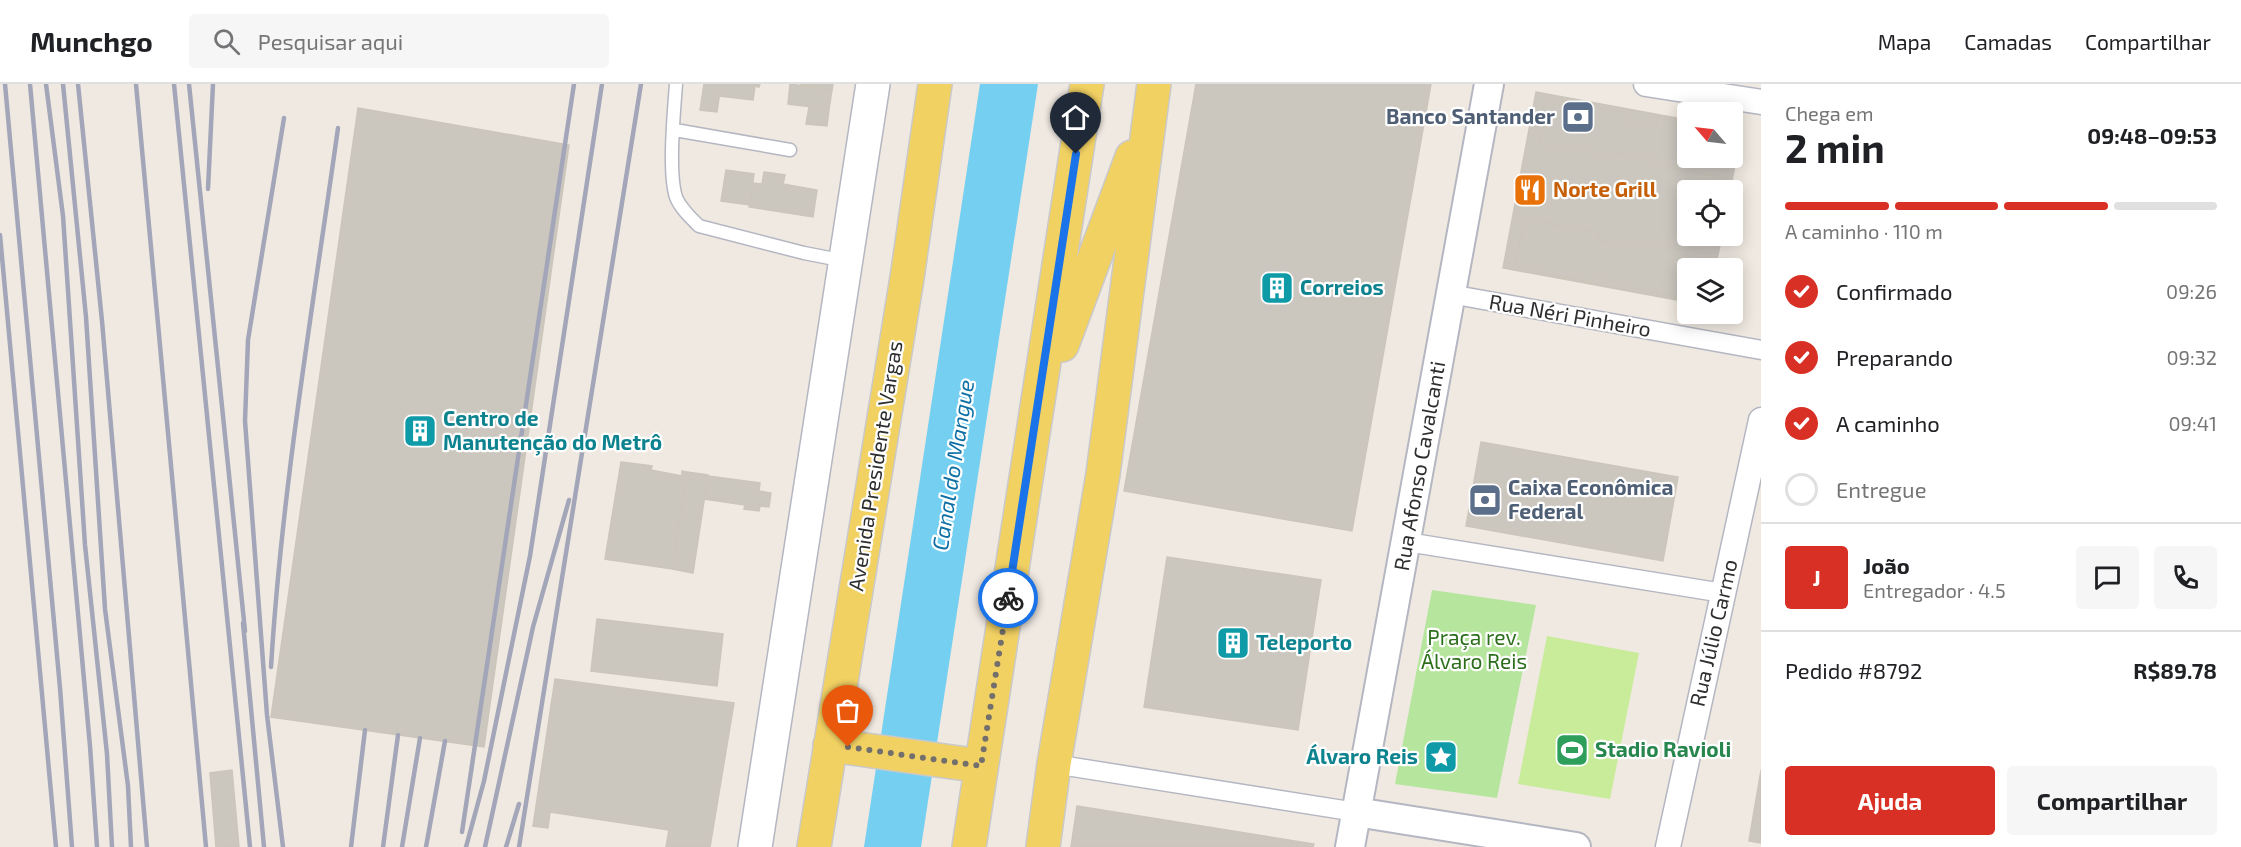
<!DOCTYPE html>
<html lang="pt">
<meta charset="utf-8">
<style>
:root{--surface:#fff;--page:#f6f6f6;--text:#202124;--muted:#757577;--line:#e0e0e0;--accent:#d93025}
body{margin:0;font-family:"Exo 2",sans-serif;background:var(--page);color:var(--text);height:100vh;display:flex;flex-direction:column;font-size:22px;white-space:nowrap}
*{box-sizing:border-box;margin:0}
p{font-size:20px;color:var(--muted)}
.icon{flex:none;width:33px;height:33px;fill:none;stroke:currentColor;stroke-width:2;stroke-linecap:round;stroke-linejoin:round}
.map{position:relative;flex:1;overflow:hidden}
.details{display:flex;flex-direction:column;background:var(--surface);width:480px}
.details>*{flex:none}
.needle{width:39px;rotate:298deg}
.buttons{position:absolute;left:1677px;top:18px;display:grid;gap:12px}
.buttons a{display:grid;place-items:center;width:66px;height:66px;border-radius:6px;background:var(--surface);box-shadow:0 3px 15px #0003;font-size:30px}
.pin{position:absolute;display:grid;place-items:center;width:51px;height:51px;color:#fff;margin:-62px -26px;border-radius:50% 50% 50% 0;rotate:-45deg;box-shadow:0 0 6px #0007}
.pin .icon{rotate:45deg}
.courier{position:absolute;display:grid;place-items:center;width:60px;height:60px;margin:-30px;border:4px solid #1a73e8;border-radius:50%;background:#fff;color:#222;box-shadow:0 2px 8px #0007}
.head em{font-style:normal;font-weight:700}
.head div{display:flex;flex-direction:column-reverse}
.head{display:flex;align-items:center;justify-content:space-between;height:102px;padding:0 24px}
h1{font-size:39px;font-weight:700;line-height:45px}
.bar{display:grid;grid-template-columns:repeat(4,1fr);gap:9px 6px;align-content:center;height:72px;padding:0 24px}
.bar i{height:8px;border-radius:4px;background:var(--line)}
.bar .active{background:var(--accent)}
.bar p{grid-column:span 4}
.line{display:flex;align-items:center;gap:15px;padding:0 24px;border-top:2px solid var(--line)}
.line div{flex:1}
.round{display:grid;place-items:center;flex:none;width:63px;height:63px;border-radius:6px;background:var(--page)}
ol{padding:0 24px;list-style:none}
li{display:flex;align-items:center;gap:18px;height:66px}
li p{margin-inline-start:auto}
li .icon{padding:6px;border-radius:50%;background:var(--accent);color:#fff;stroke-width:4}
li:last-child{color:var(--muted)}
li i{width:33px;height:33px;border:3px solid var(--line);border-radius:50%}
.action{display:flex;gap:12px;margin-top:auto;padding:12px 24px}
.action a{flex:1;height:69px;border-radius:6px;background:var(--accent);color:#fff;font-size:24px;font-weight:700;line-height:69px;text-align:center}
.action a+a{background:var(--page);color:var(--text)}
header{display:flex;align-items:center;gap:36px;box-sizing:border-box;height:84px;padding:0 30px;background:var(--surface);border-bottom:2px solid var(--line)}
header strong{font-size:28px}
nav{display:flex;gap:33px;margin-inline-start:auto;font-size:21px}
.search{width:420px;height:54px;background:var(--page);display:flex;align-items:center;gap:15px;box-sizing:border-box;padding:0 21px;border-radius:6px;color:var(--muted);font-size:22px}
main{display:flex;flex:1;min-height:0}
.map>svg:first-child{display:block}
.green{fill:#b6e59e}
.pitch{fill:#c9ec9a}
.water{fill:#75cff0}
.building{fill:#cbc7bf;stroke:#cbc5ba;stroke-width:1.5}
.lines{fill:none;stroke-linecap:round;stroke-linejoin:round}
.service-casing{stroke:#b4b7c1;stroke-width:15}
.pedestrian-casing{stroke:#b4b7c1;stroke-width:21}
.minor-casing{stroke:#b4b7c1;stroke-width:27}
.tertiary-casing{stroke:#b4b7c1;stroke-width:32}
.secondary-casing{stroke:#b4b7c1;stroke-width:36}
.primary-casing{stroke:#c9c9c9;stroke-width:36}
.service{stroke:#fff;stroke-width:12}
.pedestrian{stroke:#fff;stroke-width:18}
.minor{stroke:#fff;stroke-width:24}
.tertiary{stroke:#fff;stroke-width:28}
.secondary{stroke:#fff;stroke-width:33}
.primary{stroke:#f2d163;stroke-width:33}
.rail{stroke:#a3a6b8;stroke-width:4.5}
.done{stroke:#726f6d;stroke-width:6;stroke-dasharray:0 10.8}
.route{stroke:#1a73e8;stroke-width:8}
.labels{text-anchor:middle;stroke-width:4.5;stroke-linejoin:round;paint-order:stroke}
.service-label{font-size:21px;font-weight:bold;fill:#4e5e75;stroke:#fff;text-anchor:end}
.food-label{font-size:21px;font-weight:bold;fill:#c56008;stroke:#fff;text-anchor:start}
.culture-label{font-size:21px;font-weight:bold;fill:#0d838f;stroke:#fff;text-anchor:start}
.street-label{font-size:21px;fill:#2e2e2e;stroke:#fff}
.park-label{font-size:21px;fill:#2c6e1b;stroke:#fff}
.leisure-label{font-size:21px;font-weight:bold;fill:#27864d;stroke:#fff;text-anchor:start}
.water-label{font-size:22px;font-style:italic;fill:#0d6fa3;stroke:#fff}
</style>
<header>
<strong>Munchgo</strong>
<div class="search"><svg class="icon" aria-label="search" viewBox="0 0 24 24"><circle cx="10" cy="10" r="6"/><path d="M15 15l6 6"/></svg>Pesquisar aqui</div>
<nav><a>Mapa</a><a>Camadas</a><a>Compartilhar</a></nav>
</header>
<main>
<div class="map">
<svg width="1761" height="763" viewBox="0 0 1761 763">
<rect width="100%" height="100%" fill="#efe9e1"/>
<!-- green -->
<path class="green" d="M 1432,506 L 1536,521 L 1497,714 L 1395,700 Z"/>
<!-- pitch -->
<path class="pitch" d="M 1547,552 L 1639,569 L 1610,715 L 1518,700 Z"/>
<!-- water -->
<path class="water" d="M 980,0 L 1038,0 L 921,763 L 864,763 Z"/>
<!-- building -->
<path class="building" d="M 704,0 L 721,0 L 717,28 L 700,26 Z
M 721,0 L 760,0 L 759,3 L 755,2 L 753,16 L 720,12 Z
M 790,0 L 832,6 L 829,25 L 788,20 Z
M 800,0 L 833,0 L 832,6 Z
M 1196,0 L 1431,0 L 1352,447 L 1124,407 Z
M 1536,8 L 1688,36 L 1688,74 L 1732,74 L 1732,44 L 1742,46 L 1730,106 L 1688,106 L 1688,152 L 1722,152 L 1715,184 L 1688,184 L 1688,218 L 1503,184 Z
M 1549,14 L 1625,28 L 1624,36 L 1657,41 L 1658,34 L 1688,39 L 1688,74 L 1730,74 L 1726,94 L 1649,80 L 1651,75 L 1618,68 L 1617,73 L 1540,59 Z
M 809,23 L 829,25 L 827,42 L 806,40 Z
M 358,24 L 569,61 L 484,663 L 271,633 Z
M 726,86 L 754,90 L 750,121 L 721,117 Z
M 764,88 L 785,91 L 783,100 L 817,106 L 813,133 L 749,123 L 753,99 L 762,100 Z
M 1524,135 L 1600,149 L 1599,156 L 1632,162 L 1634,157 L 1710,170 L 1707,184 L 1688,184 L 1688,215 L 1631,204 L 1631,200 L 1592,193 L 1591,198 L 1515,183 Z
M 1481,358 L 1678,393 L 1663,477 L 1466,442 Z
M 621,378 L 652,382 L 651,386 L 682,392 L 682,387 L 687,388 L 672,485 L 605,475 Z
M 687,388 L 708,391 L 693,489 L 672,485 Z
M 708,392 L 760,399 L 759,407 L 771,409 L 769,423 L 760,422 L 759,427 L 744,425 L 745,421 L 705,415 Z
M 1167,473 L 1321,496 L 1298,646 L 1144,623 Z
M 597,535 L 723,550 L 717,602 L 591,587 Z
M 555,595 L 734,619 L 710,763 L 666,763 L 669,746 L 550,728 L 548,744 L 533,742 Z
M 232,686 L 239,763 L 216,763 L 210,689 Z
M 1761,686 L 1761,759 L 1749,757 Z
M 1077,722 L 1314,760 L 1313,763 L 1071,763 Z"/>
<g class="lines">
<!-- service casing -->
<g class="service-casing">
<path id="service" d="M 676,0 C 674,27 668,89 676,113 C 680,124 691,134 699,142 L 804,169 L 845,177
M 675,46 L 790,66"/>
</g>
<!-- pedestrian casing -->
<g class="pedestrian-casing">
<path id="pedestrian" d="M 1450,210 L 1761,266
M 1407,458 L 1723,509
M 1054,680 L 1356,728"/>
</g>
<!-- minor casing -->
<g class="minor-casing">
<path id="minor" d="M 1646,0 L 1761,18
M 1668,763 L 1761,336"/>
</g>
<!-- tertiary casing -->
<g class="tertiary-casing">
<path id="tertiary" d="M 1356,728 L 1576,763
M 1350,763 L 1489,0"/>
</g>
<!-- secondary casing -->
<g class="secondary-casing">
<path id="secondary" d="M 755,763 L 873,0"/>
</g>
<!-- primary casing -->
<g class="primary-casing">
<path id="primary" d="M 1062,261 L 1132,73
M 830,661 L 981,682
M 814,763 L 907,194 L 935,0
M 969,763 L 1087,0
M 1043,763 L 1054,680 L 1103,390 L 1154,0"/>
</g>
<!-- service -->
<use href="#service" class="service"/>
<!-- pedestrian -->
<use href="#pedestrian" class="pedestrian"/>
<!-- minor -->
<use href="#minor" class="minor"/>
<!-- tertiary -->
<use href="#tertiary" class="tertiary"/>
<!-- secondary -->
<use href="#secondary" class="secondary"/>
<!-- primary -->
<use href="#primary" class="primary"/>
<!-- rail -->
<path class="rail" d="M 5,0 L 60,604 L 72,763
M 30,0 L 90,662 L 97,763
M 46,0 L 63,132 L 85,461 L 107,670 L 112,763
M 63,0 L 86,233 L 105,525 L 128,702 L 131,763
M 78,0 L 102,237 L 147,763
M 136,0 L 206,763
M 174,0 L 250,763
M 189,0 L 245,547
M 208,105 L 213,0
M 0,151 L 56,763
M 243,539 L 264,763
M 271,583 C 282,403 313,223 338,44
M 462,748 L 574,0
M 283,763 L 267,631 L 245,337 L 248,256 L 284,34
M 351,763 L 365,646
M 383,763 L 398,651
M 402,763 L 420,654
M 426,763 L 445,657
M 466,763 L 484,697 L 530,472 L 602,0
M 485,763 L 533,543 L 569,416
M 506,763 L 519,720
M 519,763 L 641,0"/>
</g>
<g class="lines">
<!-- done -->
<path class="done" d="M 848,663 L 981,682 L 1008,514"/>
<!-- route -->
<path class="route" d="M 1008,514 L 1076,70"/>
</g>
<!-- icons -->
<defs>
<g id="bank-square" transform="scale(1.725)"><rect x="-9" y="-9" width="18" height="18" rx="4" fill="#5c6f8a" stroke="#fff"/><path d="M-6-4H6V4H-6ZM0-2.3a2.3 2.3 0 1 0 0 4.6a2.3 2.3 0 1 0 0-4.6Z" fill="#fff"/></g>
<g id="restaurant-square" transform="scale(1.725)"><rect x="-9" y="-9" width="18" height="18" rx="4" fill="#e8710a" stroke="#fff"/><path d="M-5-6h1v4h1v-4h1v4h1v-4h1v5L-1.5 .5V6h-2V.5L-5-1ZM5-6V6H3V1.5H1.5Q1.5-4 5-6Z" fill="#fff"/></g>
<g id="building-square" transform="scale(1.725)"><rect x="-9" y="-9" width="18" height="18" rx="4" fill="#0f9aa8" stroke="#fff"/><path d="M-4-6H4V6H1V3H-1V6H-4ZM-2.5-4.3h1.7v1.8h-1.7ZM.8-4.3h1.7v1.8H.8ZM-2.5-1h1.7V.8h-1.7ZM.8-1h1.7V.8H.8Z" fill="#fff"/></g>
<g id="stadium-square" transform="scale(1.725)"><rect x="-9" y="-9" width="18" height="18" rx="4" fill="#2e9e5b" stroke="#fff"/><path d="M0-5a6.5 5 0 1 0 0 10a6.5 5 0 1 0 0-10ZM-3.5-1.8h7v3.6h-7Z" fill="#fff"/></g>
<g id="sight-square" transform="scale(1.725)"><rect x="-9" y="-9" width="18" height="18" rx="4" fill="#0f9aa8" stroke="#fff"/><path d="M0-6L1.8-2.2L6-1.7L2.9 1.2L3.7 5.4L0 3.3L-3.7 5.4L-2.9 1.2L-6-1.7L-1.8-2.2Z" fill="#fff"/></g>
</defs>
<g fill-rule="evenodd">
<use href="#bank-square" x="1578" y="33"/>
<use href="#restaurant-square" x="1530" y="106"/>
<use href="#building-square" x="1277" y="204"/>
<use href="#building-square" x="420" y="347"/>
<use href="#bank-square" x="1485" y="416"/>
<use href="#building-square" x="1233" y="559"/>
<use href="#stadium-square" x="1572" y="666"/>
<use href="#sight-square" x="1441" y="673"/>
</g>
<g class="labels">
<!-- service labels -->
<g class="service-label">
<text x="1555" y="40">Banco Santander</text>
<text x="1508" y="411" text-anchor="start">Caixa Econômica<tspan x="1508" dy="24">Federal</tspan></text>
</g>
<!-- food labels -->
<g class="food-label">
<text x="1553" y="113">Norte Grill</text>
</g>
<!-- culture labels -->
<g class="culture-label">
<text x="1300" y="211">Correios</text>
<text x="443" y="342">Centro de<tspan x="443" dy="24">Manutenção do Metrô</tspan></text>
<text x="1256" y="566">Teleporto</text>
<text x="1418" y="680" text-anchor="end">Álvaro Reis</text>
</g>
<!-- street labels -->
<g class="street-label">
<text transform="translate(1570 232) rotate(10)" y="7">Rua Néri Pinheiro</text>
<text transform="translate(876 382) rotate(-81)" y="7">Avenida Presidente Vargas</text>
<text transform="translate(1420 382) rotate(-80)" y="7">Rua Afonso Cavalcanti</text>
<text transform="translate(1714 549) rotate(-77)" y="7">Rua Júlio Carmo</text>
</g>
<!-- park labels -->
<g class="park-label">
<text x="1474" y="561">Praça rev.<tspan x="1474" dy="24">Álvaro Reis</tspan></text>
</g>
<!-- leisure labels -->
<g class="leisure-label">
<text x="1595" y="673">Stadio Ravioli</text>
</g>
<!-- water labels -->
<g class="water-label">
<text transform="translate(953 381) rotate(-81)" y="8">Canal do Mangue</text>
</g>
</g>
</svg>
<div class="buttons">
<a><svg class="needle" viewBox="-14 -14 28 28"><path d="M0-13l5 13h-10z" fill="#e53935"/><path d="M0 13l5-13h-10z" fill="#757577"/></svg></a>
<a><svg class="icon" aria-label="locate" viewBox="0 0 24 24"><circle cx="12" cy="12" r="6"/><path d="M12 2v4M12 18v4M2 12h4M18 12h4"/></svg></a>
<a><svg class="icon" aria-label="layers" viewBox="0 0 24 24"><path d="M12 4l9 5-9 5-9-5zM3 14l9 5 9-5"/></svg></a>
</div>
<div class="pin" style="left:848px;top:663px;background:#ea580c"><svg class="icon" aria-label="bag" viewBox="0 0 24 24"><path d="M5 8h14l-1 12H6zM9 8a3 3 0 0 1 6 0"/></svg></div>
<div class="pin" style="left:1076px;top:70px;background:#1f2937"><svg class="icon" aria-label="home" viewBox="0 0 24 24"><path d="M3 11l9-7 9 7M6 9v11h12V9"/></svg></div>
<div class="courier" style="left:1008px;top:514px"><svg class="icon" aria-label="bike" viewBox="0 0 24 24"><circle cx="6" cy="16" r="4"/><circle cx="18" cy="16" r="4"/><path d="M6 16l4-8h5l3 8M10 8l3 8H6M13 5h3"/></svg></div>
</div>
<section class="details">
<div class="head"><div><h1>2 min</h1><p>Chega em</p></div><em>09:48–09:53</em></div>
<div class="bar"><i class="active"></i><i class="active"></i><i class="active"></i><i></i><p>A caminho · 110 m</p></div>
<ol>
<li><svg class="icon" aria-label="check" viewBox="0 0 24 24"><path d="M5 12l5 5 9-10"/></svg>Confirmado<p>09:26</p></li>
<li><svg class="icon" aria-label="check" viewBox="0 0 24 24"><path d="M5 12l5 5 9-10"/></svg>Preparando<p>09:32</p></li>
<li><svg class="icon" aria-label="check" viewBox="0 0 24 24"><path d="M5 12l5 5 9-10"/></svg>A caminho<p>09:41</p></li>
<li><i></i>Entregue</li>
</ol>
<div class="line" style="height:108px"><b class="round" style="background:var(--accent);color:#fff">J</b><div><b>João</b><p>Entregador · 4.5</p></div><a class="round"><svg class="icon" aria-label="chat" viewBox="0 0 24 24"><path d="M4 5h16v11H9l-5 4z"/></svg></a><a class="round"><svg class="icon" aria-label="phone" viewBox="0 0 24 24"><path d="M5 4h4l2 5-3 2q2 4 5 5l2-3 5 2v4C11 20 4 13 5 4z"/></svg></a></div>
<div class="line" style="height:78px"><div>Pedido #8792</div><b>R$89.78</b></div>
<div class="action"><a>Ajuda</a><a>Compartilhar</a></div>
</section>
</main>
